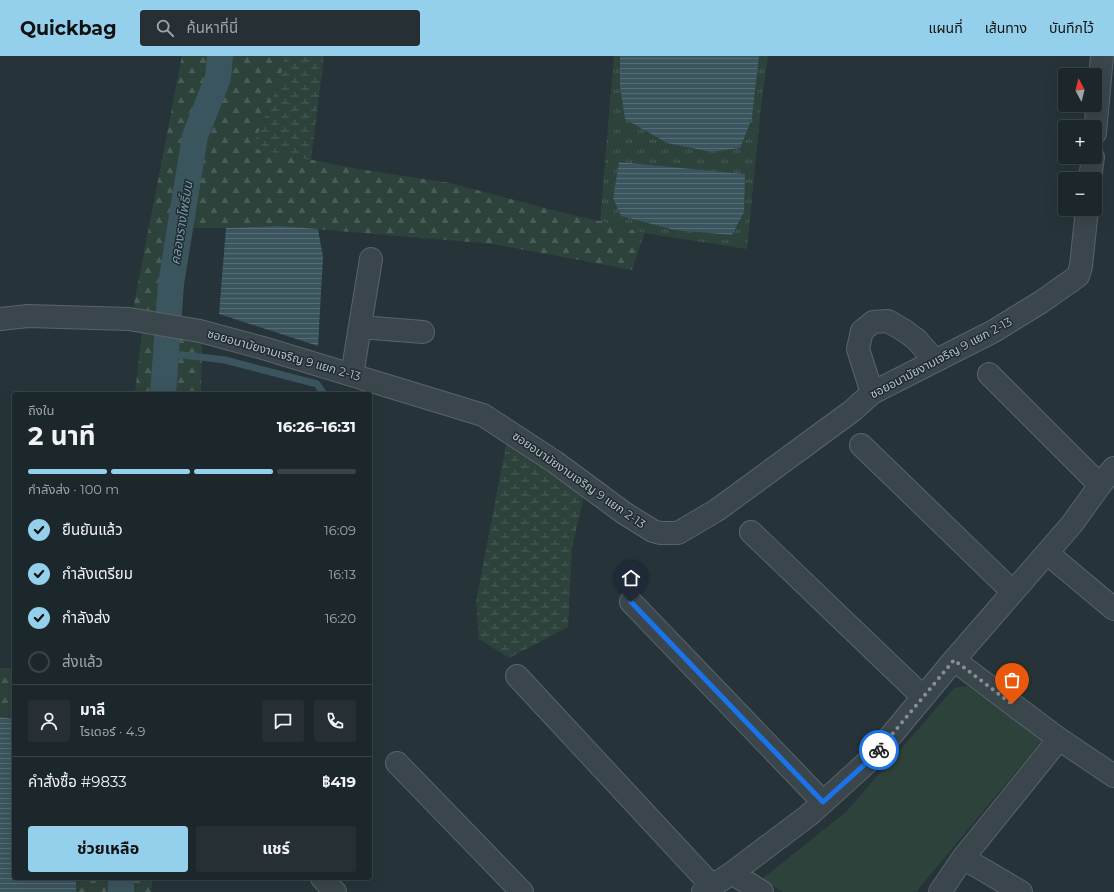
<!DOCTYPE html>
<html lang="th">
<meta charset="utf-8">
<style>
:root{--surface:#1c272c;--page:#252f34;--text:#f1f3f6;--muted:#a0a5a9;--line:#3a4448;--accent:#94cfec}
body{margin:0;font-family:Montserrat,"Noto Sans Thai",sans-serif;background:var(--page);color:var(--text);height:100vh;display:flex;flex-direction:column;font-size:15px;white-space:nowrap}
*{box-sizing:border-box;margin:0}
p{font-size:13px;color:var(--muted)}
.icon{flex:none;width:22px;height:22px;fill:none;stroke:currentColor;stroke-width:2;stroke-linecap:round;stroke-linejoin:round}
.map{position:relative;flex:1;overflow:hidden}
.side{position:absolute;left:12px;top:336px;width:360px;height:488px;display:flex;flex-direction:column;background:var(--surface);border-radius:4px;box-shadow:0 4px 16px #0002,0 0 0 1px var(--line)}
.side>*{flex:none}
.needle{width:26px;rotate:353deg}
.buttons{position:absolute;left:1058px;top:12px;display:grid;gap:8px}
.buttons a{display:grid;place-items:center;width:44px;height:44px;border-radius:4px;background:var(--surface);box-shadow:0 4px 16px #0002,0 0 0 1px var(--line);font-size:20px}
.pin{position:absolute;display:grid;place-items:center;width:34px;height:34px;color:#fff;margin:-41px -17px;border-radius:50% 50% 50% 0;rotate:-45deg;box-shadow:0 0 4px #0007}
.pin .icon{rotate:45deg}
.courier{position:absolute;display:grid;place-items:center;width:40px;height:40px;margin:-20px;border:3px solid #1a73e8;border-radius:50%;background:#fff;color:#222;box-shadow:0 1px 5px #0007}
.overview em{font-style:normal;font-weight:700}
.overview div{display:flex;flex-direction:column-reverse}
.overview{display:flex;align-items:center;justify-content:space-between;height:68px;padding:0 16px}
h1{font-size:26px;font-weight:700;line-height:30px}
.bar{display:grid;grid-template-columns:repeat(4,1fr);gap:6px 4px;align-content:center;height:48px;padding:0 16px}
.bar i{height:5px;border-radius:3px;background:var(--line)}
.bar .on{background:var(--accent)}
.bar p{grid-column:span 4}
.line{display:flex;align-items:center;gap:10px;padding:0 16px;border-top:1px solid var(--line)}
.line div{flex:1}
.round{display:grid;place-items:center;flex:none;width:42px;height:42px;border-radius:4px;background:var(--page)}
ol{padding:0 16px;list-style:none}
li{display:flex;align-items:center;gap:12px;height:44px}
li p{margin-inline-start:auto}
li .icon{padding:4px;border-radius:50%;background:var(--accent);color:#111;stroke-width:4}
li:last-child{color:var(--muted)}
li i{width:22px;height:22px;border:2px solid var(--line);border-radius:50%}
.button{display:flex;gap:8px;margin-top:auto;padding:8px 16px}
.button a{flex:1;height:46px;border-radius:4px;background:var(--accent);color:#111;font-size:16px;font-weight:700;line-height:46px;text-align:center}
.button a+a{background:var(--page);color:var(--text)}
header{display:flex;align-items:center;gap:24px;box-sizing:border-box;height:56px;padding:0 20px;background:var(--accent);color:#111}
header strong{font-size:19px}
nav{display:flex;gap:22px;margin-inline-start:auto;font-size:14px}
.search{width:280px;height:36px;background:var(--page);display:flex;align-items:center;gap:10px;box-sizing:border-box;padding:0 14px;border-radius:4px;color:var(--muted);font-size:15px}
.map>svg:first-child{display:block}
.grass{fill:url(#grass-tufts);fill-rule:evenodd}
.forest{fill:url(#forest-firs)}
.wetland{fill:url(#wetland-marsh)}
.garden{fill:#2e423c}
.water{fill:url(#water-rules)}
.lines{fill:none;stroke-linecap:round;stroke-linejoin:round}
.stream{stroke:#3b555f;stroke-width:7}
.canal{stroke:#3b555f;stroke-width:26}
.minor-casing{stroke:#586469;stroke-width:24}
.minor{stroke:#3a464b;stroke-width:22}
.done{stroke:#839095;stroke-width:4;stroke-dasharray:0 7.2}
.route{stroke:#1a73e8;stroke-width:5}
.labels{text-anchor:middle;stroke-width:3;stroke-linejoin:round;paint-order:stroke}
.street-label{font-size:12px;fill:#b5c1c6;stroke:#1f2b30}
.water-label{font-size:13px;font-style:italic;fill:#7999a6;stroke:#1f2b30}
</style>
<header>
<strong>Quickbag</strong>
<div class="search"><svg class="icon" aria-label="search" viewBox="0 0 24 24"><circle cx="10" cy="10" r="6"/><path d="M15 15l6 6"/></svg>ค้นหาที่นี่</div>
<nav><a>แผนที่</a><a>เส้นทาง</a><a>บันทึกไว้</a></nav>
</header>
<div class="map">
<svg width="1114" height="836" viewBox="0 0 1114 836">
<defs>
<pattern id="grass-tufts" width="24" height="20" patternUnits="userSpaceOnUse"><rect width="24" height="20" fill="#2e423c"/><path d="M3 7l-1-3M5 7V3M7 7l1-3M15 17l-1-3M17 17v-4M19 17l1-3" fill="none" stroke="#4a5c57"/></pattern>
<pattern id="forest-firs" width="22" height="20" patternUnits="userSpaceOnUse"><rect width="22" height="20" fill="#2e423c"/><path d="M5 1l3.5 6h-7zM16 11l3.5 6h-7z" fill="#4a5c57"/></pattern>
<pattern id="wetland-marsh" width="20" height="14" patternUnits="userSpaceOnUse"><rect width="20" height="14" fill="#2e423c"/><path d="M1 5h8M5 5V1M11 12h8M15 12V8" fill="none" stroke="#4a5c57"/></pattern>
<pattern id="water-rules" width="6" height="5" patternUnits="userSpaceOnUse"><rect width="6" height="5" fill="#3b555f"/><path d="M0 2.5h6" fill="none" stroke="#556c74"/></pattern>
</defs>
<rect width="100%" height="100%" fill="#26343a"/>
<!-- grass -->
<path class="grass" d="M 614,0 L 620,0 L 620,30 L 752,62 L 759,0 L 768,0 L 761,49 L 747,193 L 644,177 L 600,165 ZM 619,106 L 745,118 L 613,142 Z"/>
<!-- forest -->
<path class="forest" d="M 182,0 L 285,0 L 280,25 L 253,92 L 358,113 L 450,127 L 564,157 L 600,165 L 644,177 L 632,214 L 494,188 L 279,170 L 226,172 L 189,172 L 178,281 L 202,285 L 201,338 L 135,338 L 142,276 L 134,248 Z
M 0,612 L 14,612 L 14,663 L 0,661 Z
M 76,822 L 153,822 L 151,836 L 76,836 Z"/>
<!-- wetland -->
<path class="wetland" d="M 285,0 L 324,0 L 311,104 L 252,92 L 280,25 Z
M 507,385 L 584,441 L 572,491 L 568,571 L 509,602 L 479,583 L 476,545 Z"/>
<!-- garden -->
<path class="garden" d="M 967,630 L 1044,682 L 916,836 L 783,836 L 762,823 L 847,755 L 954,632 Z"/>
<!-- water -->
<path class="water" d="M 620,0 L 759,0 L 752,62 L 740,92 L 712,96 L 667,87 L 625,63 L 620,30 Z
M 619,106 L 745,118 L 744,156 L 732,179 L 675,174 L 621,160 L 613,142 Z
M 279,170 L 318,173 L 323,201 L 318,290 L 219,258 L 226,172 Z
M 0,661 L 14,663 L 14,822 L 76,822 L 76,836 L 0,836 Z"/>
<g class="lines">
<!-- stream -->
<path class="stream" d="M 166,297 L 225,304 L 317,328 L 324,338"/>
<!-- canal -->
<path class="canal" d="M 163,338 L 171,228 L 195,80 L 218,22 L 220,0
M 121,822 L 121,836"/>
<!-- minor casing -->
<g class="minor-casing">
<path id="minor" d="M 1095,77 L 1102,0
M 1090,123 L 1093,101
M 0,263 L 28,260 L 129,263 L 200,275 L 263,292 L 483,359 L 555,406 L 624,457 L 653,475 L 660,477 L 678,477 L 717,454 L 852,355 L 872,337 L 994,275 L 1041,246 L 1078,220 L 1081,210 L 1087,153
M 360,271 L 423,276
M 989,318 L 1100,429
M 352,319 L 371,203
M 872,337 L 858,293 L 862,275 L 873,266 L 888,265 L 905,275 L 917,284 L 935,305
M 861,389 L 1013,536
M 751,476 L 923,641
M 1047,497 L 1114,553
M 631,546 L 823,746
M 954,604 L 1059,683 L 1114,720
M 517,620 L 712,830
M 397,707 L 522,836
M 963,802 L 1021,836
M 732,817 L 762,836
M 322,822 L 335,836
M 703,836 L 732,817 L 809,759 L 874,700 L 954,604 L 1072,468 L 1100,429 L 1114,412
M 940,836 L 963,802 L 1059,683"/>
</g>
<!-- minor -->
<use href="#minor" class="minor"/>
</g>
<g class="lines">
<!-- done -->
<path class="done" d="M 879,694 L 954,604 L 1012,648"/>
<!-- route -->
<path class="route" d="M 631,546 L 823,746 L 874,700 L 879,694"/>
</g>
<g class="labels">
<!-- street labels -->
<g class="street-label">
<text transform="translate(284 299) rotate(16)" y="4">ซอยอนามัยงามเจริญ 9 แยก 2-13</text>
<text transform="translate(941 302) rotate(-28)" y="4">ซอยอนามัยงามเจริญ 9 แยก 2-13</text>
<text transform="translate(579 424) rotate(35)" y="4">ซอยอนามัยงามเจริญ 9 แยก 2-13</text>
</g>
<!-- water labels -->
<g class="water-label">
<text transform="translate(181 167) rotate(-81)" y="5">คลองรางโพธิ์บน</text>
</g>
</g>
</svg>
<div class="buttons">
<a><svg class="needle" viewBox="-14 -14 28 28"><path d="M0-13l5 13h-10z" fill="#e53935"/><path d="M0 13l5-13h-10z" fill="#a0a5a9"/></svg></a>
<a>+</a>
<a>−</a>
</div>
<div class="pin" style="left:1012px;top:648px;background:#ea580c"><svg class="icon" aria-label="bag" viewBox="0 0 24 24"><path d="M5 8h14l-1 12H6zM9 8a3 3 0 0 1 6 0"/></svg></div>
<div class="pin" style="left:631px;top:546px;background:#1f2937"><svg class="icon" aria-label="home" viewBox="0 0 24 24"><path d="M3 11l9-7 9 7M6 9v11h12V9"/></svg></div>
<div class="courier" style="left:879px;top:694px"><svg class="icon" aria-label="bike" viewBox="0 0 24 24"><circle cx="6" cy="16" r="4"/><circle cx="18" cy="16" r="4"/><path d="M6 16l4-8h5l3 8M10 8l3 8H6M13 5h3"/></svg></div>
<section class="side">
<div class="overview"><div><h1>2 นาที</h1><p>ถึงใน</p></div><em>16:26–16:31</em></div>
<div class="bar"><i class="on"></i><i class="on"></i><i class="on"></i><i></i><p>กำลังส่ง · 100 m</p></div>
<ol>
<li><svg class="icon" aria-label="check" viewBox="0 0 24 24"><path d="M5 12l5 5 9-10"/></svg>ยืนยันแล้ว<p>16:09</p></li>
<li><svg class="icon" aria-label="check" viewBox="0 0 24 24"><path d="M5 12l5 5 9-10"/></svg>กำลังเตรียม<p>16:13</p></li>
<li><svg class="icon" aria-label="check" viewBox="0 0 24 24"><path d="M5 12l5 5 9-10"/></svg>กำลังส่ง<p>16:20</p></li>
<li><i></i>ส่งแล้ว</li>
</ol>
<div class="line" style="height:72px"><a class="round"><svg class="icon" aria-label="person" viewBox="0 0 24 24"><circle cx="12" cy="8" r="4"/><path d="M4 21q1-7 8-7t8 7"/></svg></a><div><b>มาลี</b><p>ไรเดอร์ · 4.9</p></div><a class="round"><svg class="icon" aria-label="chat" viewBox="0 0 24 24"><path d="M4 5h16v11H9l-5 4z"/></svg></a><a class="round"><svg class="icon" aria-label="phone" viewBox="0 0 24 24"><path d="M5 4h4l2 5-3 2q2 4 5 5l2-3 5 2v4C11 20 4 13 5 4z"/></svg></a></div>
<div class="line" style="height:52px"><div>คำสั่งซื้อ #9833</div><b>฿419</b></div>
<div class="button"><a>ช่วยเหลือ</a><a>แชร์</a></div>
</section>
</div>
